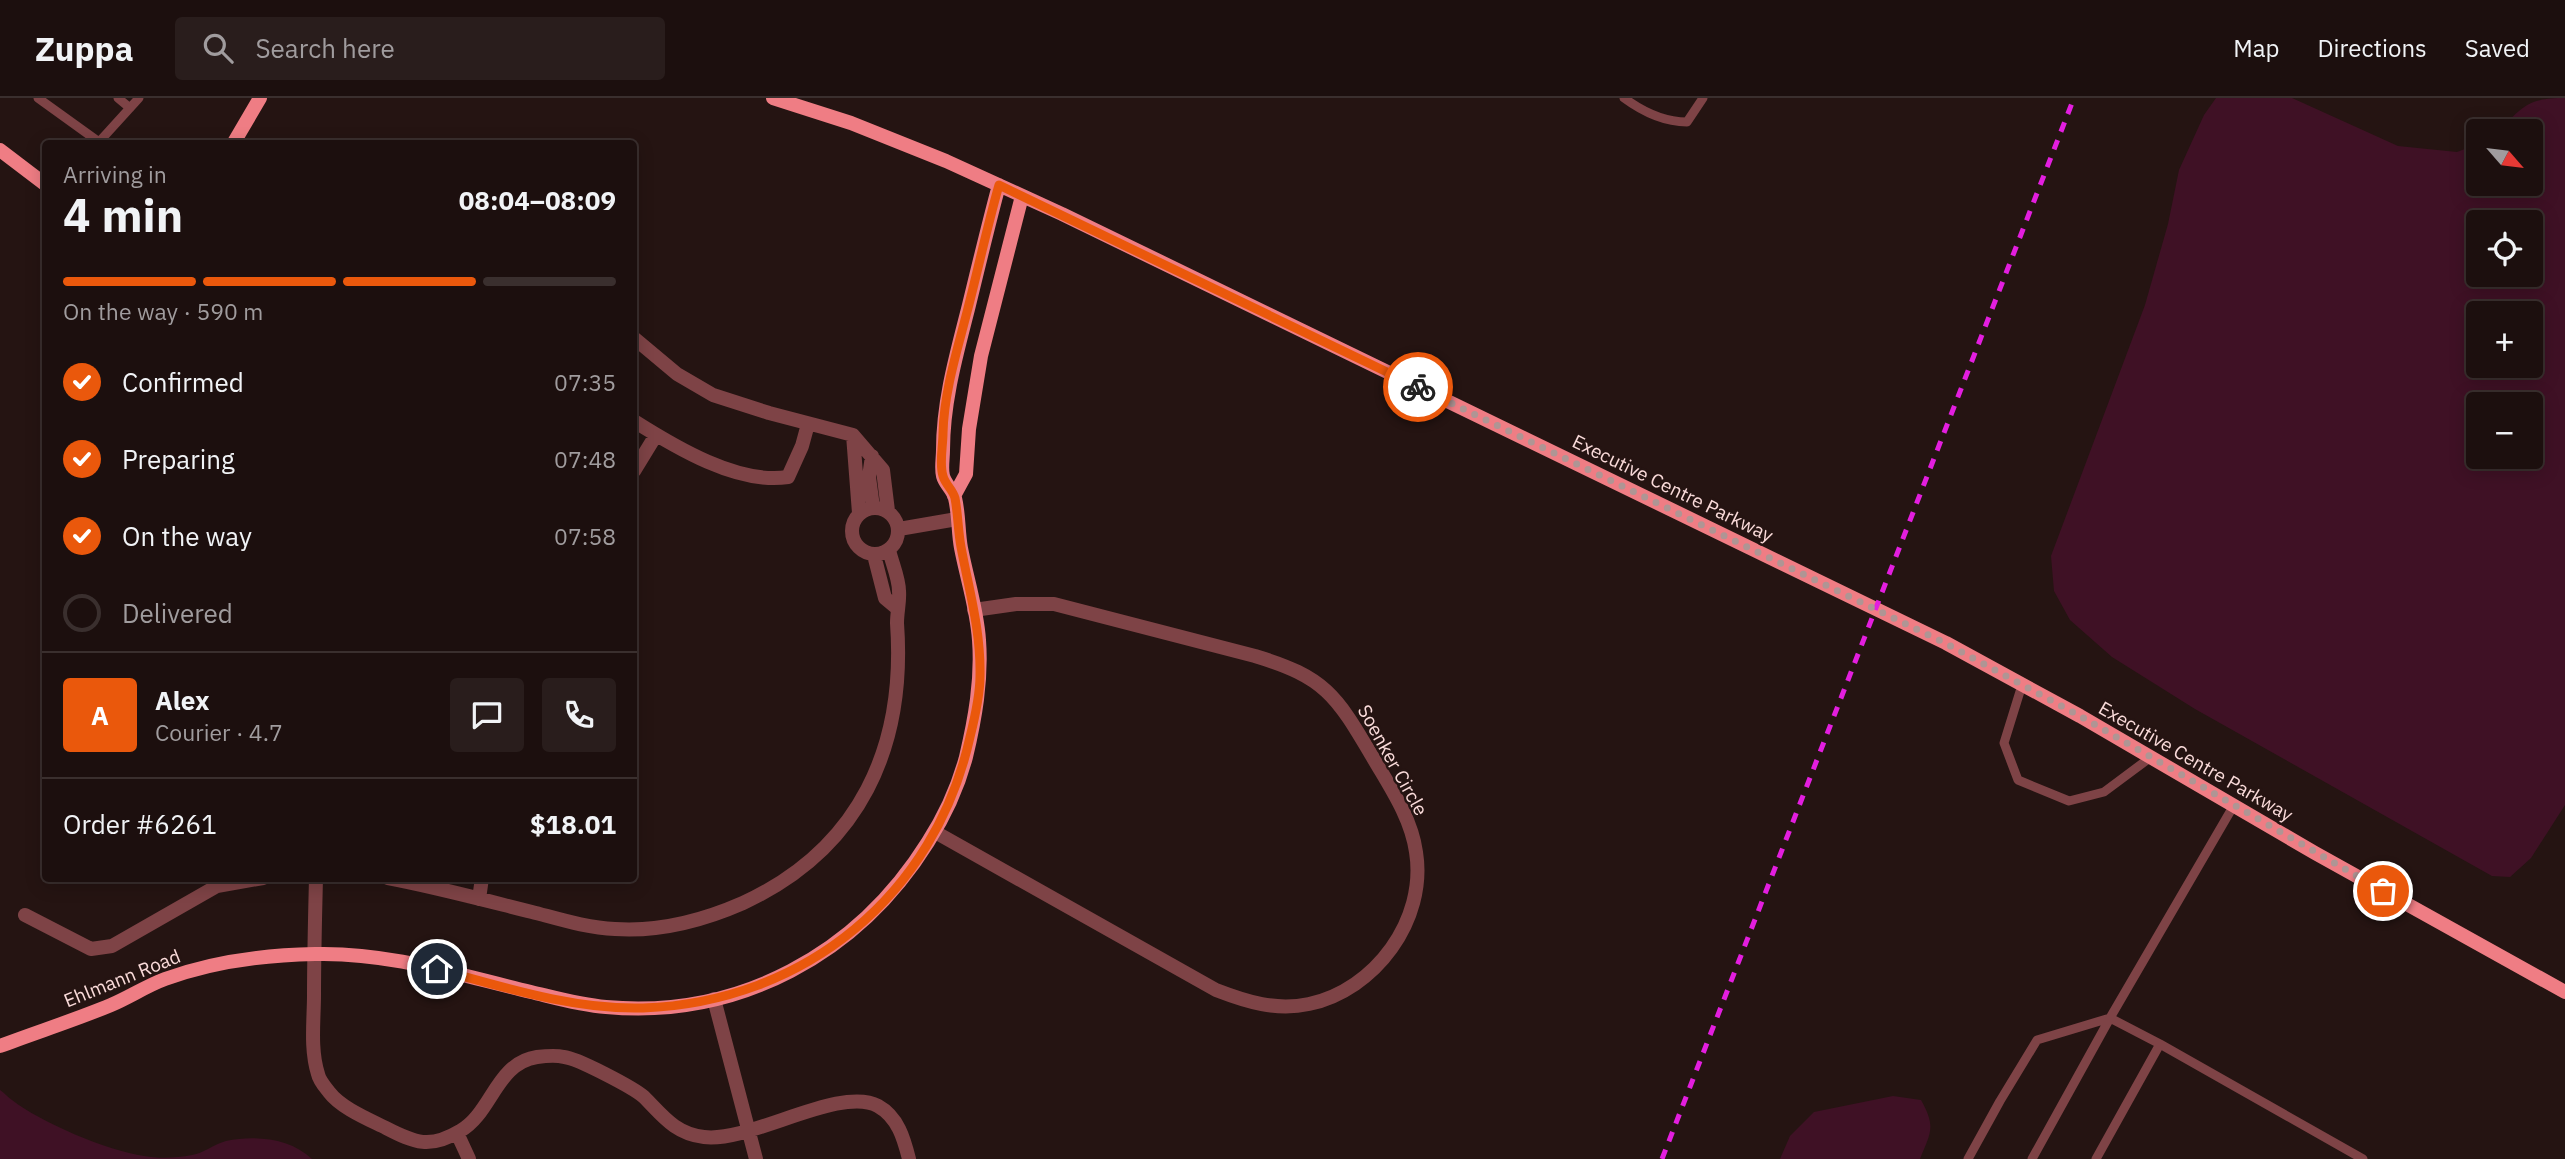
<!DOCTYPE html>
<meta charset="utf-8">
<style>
:root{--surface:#1c0f0e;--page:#291d1c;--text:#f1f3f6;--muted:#a09c9e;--line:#3a2f2e;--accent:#ea580c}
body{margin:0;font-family:"IBM Plex Sans",sans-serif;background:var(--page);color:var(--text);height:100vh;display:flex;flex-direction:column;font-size:26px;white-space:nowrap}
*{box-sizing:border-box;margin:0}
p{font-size:23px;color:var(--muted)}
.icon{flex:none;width:38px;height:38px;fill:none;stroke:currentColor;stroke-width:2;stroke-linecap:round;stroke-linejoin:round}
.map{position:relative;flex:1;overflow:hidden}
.details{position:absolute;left:42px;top:42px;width:595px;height:742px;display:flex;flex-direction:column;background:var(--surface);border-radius:7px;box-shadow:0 4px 18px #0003,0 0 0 2px var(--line)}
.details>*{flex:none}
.needle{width:46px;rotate:118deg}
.controls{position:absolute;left:2466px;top:21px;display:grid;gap:14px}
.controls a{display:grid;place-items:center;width:77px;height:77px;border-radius:7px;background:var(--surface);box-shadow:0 4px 18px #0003,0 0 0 2px var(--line);font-size:35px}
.pin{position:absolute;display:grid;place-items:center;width:60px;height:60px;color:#fff;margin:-30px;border:4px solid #fff;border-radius:50%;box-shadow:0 2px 7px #0007}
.courier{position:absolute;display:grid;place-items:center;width:70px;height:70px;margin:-35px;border:5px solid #ea580c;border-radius:50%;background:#fff;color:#222;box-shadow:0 2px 9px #0007}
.head em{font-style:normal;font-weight:700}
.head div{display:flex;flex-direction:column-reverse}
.head{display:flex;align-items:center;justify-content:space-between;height:119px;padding:0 21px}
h1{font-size:46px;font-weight:700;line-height:52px}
.bar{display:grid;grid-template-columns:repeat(4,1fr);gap:10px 7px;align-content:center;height:84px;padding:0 21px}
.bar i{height:9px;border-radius:5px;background:var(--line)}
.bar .active{background:var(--accent)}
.bar p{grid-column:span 4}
.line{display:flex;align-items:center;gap:18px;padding:0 21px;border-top:2px solid var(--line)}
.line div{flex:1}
.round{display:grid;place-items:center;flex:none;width:74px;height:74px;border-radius:7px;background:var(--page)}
ol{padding:0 21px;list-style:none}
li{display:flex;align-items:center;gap:21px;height:77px}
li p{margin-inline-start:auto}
li .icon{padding:7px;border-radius:50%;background:var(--accent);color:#fff;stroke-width:4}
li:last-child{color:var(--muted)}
li i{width:38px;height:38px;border:4px solid var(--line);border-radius:50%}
header{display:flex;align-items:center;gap:42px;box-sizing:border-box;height:98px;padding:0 35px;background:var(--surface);border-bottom:2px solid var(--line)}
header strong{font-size:33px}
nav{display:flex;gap:38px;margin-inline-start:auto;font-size:24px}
.search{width:490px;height:63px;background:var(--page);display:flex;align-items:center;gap:18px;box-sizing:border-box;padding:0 24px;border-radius:7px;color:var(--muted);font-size:26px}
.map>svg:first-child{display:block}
.water{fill:#3f1125;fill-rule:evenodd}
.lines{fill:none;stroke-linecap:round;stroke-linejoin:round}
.lane{stroke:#7e4346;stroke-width:9}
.street{stroke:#7e4346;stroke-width:14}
.secondary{stroke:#ef7d84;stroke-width:14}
.rail{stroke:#e31edf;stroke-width:5;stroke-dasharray:10 9;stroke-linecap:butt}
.done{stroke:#af9594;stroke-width:7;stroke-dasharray:0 12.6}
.route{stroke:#ea580c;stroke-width:9}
.labels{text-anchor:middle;stroke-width:5;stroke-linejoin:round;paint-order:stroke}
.street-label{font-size:19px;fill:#fadbda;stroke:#251412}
</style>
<header>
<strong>Zuppa</strong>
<div class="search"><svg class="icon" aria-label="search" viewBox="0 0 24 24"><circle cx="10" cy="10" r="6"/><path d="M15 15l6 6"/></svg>Search here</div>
<nav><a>Map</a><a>Directions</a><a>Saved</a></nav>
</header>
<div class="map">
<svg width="2565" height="1061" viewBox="0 0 2565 1061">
<rect width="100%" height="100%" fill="#251412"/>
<!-- water -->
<path class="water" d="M 2216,0 L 2292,0 L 2398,48 L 2457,54 L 2478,46 L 2478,86 L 2530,86 L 2530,33 L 2498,33 C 2524,8 2527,0 2565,0 L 2565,707 L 2531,760 L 2510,779 L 2492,778 L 2195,611 L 2112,559 L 2070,522 L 2054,493 L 2051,458 L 2145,207 L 2168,126 L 2179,72 L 2204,17 ZM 2478,124 L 2530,124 L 2530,177 L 2478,177 ZM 2478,215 L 2530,215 L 2530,268 L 2478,268 ZM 2478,306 L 2530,306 L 2530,359 L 2478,359 Z
M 0,992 C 5,995 7,999 12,1002 C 40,1024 108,1053 144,1058 C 160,1061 176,1060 192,1057 C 204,1055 214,1046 226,1043 C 255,1037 290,1040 312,1061 L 0,1061 Z
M 1893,998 L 1921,1002 C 1936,1029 1931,1034 1920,1061 L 1780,1061 L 1790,1038 L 1814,1014 Z"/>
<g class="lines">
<!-- lane -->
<path class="lane" d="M 38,0 L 99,44 L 139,0
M 118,0 L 130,10
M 1624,0 C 1643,14 1663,24 1687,24 L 1703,0
M 2022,587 L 2004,645 L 2018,682 L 2069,703 L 2104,694 L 2151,659
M 1968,1061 L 2000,1003 L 2037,942 L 2110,920 L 2160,946 L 2363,1061
M 2032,1061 L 2110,920 L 2234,707
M 2096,1061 L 2160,946"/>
<!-- street -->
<path class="street" d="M 634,240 L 677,276 L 713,297 L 769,315 L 853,337 L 883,372 L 888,413
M 634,323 C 675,349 738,387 788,379 L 802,348 L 808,326
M 853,337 L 859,415
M 872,358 L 869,379 L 873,409
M 634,373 L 656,337
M852 433a23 23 0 1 1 46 0a23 23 0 1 1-46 0Z
M 899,431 L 957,421
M 874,457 L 885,500 L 897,510
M 935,734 L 1216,892 C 1247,904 1276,913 1309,906 C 1375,892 1427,822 1416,754 C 1411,719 1390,689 1372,658 C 1336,597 1325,579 1255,558 L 1054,506 L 1016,506 L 974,512
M 316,780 C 315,819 314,858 314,897 C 314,922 310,951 318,976 C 319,982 325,989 329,994 C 341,1010 368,1021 386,1030 C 415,1045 430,1051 460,1033 C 492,1015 496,965 537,959 C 545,958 556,957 564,959 C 577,960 634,990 644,999 C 662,1017 675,1036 704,1039 C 750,1045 840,987 878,1008 C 898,1019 904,1041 909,1061
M 388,780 C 436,789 484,802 532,814 C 559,821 587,830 615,831 C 660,834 702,823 743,805 C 860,751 906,649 897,525 C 897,514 900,503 899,493 C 899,480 892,465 889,452
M 479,801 L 482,780
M 25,817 L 91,851 L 112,848 L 217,788 L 263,780
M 714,901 L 756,1061
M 457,1035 L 469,1061"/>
<!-- secondary -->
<path class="secondary" d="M 773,0 L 851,25 L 946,63 L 1062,116 L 1946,545 L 2080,618 L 2315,755 L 2565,894
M 233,46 L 260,0
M 0,52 L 46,87
M 954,398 L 966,376 L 969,331 L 981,258 L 1022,98
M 0,948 C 37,934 75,922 111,907 C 130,899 146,888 165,881 C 214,863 263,857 315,856 C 389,854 459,877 531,894 C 556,900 580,907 606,909 C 739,921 858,856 928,744 C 944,719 958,689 966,659 C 975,621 982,582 979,542 C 977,511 967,481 961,450 C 958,434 959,416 955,400 C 953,392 945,386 943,378 C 941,371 943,360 943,352 C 943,304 956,258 968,211 C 978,170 988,128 999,87"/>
<!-- rail -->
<path class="rail" d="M 1662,1061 L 2074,0"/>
</g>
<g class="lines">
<!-- done -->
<path class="done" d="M 1418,289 L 1945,545 L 2080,618 L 2383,793"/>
<!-- route -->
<path class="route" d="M 437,871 C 503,889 574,912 643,910 C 805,904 935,797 970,639 C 975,619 980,598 980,578 C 981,533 969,492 961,449 C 958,433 958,416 955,400 C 953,392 945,386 943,378 C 939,366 943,348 943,335 C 944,294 957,253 967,214 C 978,172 987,129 999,87 L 1418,289"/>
</g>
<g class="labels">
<!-- street labels -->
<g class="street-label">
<text transform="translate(1673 390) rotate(26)" y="7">Executive Centre Parkway</text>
<text transform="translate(1393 662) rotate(61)" y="7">Soenker Circle</text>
<text transform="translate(2196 663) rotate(30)" y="7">Executive Centre Parkway</text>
<text transform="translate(122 880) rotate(-22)" y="7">Ehlmann Road</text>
</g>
</g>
</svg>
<div class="controls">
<a><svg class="needle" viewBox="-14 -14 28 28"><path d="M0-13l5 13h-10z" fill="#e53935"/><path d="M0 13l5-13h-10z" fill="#a09c9e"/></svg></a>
<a><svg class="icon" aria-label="locate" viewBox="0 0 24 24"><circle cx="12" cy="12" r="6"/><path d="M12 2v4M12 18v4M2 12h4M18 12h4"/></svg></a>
<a>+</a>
<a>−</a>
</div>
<div class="pin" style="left:2383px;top:793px;background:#ea580c"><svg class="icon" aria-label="bag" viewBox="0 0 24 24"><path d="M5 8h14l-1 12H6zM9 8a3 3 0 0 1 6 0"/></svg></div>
<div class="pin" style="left:437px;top:871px;background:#1f2937"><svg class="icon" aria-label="home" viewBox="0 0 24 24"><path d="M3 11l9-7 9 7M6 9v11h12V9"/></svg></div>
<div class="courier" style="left:1418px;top:289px"><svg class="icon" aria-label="bike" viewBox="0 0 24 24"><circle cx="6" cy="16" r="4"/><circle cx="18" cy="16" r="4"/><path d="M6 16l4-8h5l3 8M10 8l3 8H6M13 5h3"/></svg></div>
<section class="details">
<div class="head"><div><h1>4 min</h1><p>Arriving in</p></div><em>08:04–08:09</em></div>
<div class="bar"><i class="active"></i><i class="active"></i><i class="active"></i><i></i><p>On the way · 590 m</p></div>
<ol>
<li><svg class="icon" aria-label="check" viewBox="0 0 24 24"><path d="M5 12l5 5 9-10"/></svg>Confirmed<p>07:35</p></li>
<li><svg class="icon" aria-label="check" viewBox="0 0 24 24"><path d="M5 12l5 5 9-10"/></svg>Preparing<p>07:48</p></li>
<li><svg class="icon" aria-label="check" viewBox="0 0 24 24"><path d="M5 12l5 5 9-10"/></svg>On the way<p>07:58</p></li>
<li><i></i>Delivered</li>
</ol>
<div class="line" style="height:126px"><b class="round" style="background:var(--accent);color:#fff">A</b><div><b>Alex</b><p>Courier · 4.7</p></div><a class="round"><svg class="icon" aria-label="chat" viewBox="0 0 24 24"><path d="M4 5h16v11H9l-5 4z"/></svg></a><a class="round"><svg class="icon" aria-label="phone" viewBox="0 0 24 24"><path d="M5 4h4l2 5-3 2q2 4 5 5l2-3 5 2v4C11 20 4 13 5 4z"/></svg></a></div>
<div class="line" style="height:91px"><div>Order #6261</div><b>$18.01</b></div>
</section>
</div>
